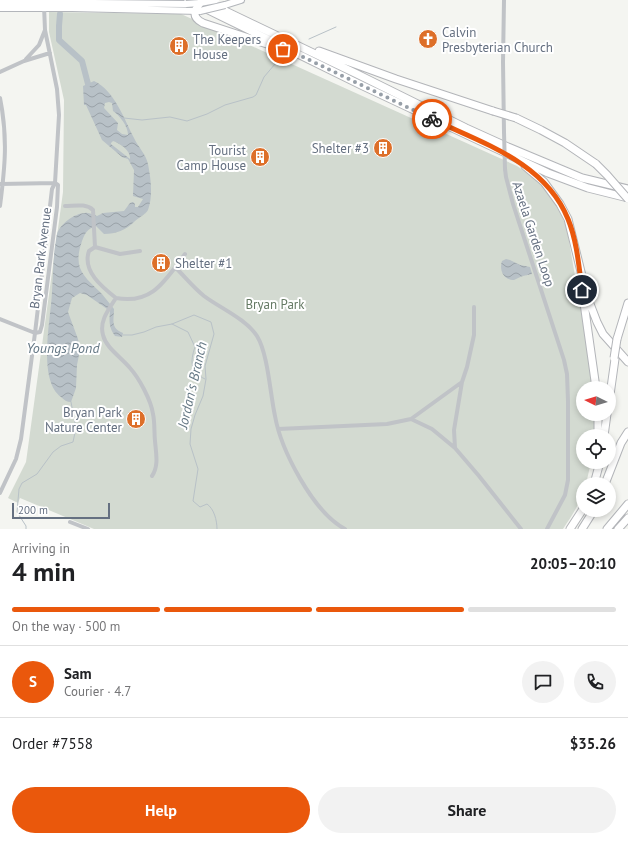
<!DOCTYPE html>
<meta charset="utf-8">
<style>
:root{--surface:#fff;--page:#f2f2f2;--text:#202124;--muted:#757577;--line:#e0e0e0;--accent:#ea580c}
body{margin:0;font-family:"PT Sans",sans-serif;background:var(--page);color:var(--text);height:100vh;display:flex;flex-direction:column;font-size:15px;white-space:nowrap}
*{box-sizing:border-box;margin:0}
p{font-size:13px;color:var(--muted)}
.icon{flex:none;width:22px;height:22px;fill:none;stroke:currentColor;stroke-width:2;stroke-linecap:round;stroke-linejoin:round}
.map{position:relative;height:529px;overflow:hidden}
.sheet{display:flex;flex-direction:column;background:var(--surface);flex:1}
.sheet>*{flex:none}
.needle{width:26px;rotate:275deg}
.buttons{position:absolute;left:576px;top:381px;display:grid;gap:8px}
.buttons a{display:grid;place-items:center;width:40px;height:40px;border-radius:50%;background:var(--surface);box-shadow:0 2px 6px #0003;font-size:20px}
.scale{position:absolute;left:12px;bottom:10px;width:98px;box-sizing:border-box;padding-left:4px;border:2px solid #657081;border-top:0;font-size:11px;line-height:14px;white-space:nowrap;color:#657081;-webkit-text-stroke:3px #fff;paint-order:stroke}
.pin{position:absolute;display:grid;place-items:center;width:34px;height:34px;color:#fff;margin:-17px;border:2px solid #fff;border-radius:50%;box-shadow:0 1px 4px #0007}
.courier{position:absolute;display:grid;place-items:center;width:40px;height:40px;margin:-20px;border:3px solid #ea580c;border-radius:50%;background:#fff;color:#222;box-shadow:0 1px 5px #0007}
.summary em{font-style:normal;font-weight:700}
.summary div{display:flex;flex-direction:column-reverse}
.summary{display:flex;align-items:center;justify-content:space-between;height:68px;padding:0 12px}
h1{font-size:26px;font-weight:700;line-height:30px}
.bar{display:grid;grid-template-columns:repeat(4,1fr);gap:6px 4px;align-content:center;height:48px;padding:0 12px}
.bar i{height:5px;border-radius:3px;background:var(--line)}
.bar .on{background:var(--accent)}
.bar p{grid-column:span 4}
.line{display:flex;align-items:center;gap:10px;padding:0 12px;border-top:1px solid var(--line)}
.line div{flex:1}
.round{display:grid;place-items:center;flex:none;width:42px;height:42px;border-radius:21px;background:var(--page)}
.button{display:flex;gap:8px;margin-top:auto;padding:8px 12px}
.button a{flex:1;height:46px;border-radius:24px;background:var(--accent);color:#fff;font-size:16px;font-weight:700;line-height:46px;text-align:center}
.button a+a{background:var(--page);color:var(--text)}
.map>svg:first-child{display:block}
.green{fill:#d3dad1}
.water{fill:url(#water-waves);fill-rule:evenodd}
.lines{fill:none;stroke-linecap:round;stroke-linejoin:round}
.stream{stroke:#b8c1c7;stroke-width:1}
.river{stroke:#b8c1c7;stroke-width:6}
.primary-casing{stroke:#b3b6bb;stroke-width:8}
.highway-casing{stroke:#b3b5b9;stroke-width:9}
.street{stroke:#c0c3c7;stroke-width:4}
.primary{stroke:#fff;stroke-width:6}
.highway{stroke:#fff;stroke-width:7}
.primary-bridge-casing{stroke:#b3b6bb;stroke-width:8;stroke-linecap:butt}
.highway-bridge-casing{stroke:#b3b5b9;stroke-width:9;stroke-linecap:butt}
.street-bridge{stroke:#c0c3c7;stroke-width:4}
.primary-bridge{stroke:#fff;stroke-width:6}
.highway-bridge{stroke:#fff;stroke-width:7}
.done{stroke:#979fa8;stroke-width:4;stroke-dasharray:0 7.2}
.route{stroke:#ea580c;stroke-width:5}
.labels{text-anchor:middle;stroke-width:4;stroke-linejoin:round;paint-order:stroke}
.poi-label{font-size:13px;fill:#657081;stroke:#fff;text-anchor:start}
.street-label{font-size:13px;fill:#657081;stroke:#fff}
.park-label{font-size:13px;fill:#647963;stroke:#fff}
.water-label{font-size:14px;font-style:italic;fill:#657885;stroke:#fff}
</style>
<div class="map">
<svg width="628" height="529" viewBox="0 0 628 529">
<defs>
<pattern id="water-waves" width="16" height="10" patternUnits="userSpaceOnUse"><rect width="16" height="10" fill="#b8c1c7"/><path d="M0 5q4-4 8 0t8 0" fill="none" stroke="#99a1a7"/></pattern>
</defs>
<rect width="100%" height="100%" fill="#f4f5f1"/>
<!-- green -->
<path class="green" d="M 49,12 L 181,14 L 517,166 C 542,181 558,202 567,229 L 594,388 L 583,388 L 583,414 L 595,414 L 594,436 L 583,436 L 583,462 L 591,462 L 586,484 L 583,484 C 583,501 572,515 563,529 L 94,529 L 20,498 L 18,503 L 8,498 L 26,462 L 63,192 L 64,100 L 49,32 Z"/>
<!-- water -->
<path class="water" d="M 94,81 C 115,91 124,119 134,138 C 138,147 146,154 148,164 C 151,179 153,196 148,210 C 146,214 138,218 134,222 C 126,230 116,234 104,234 L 96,226 C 87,229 85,233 82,241 C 73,267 82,275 100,292 C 105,297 109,303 114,309 C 114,320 110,328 123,333 L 122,337 L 115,336 C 109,328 109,321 110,311 L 87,295 L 80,293 L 72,298 L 68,312 L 78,339 L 80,350 L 77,365 L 76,388 L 71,402 C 67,402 64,400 61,397 C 37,380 51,318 52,292 C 53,276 53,261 55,246 C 56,242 56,237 57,234 C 60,224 75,213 85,213 C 89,212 93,215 97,216 L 103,213 L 124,211 L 130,203 L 133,202 L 135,204 L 135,207 L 138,207 L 143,199 L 133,196 L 134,170 L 128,159 L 122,157 L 102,140 L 86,105 L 84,105 L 83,86 ZM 109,102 L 112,103 L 113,111 C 120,116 128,126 128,135 L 122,134 L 117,130 L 118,123 L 104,108 L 105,103 ZM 113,141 C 120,143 131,151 130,159 L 111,144 L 111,143 Z
M 506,259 L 510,260 L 520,265 L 530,267 L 532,274 C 529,275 526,275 523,276 C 519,277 517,279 514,280 C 503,280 499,269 502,261 Z"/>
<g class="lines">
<!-- stream -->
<path class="stream" d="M 309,39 L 336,27
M 124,118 L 142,120 L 170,117 L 187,121 L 207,114 L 225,105 L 253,97 L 256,95 L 264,77 L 275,64 L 284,57
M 172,324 L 188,332 L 195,347 C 190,362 190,372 205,379
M 123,335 L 132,335 L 144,332 L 156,327 L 172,324 L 194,315 L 211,322 L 214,334 L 205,366 L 206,379 L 203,396 L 195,415 L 191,429 L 190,444 L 198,469 L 193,501 L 200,507 L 207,504 C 214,509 217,520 217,529
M 26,529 L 26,526 L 17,512 L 19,489 L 22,483 L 37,474 L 53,452 L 61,446 L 73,442 L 76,428 L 71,402"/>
<!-- river -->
<path class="river" d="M 60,14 L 59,26 L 59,40 L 82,61 L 88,84"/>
<!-- primary casing -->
<g class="primary-casing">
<path id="primary" d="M 0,2 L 186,4
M 225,5 L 241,0
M 0,8 L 72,8 L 199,11"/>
</g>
<!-- highway casing -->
<g class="highway-casing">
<path id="highway" d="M 188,0 L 363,86 L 548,173 L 588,188 L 628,198
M 205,0 L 215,6 L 357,74 L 466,128 L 508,147 L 582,178 L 628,189
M 196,9 C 193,16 197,20 203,23 L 273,46
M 319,51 L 396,79 L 493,111
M 516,118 L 541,130 L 565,143 L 596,164
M 525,166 L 544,182 L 560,204 L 568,219 L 587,296 L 597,322 L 603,334 L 628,362
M 583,296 L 596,388
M 617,339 L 628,303
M 609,402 L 615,359
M 598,436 L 598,414
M 604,436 L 607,414
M 594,484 L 600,462
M 605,484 L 621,443 L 628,432
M 570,529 L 583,509
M 582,529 L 594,510
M 607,529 L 628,504
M 618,529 L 628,518"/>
</g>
<!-- street -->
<path class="street" d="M 26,59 L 39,45 L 45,30
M 0,72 L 24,61 L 50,53
M 0,98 C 8,138 5,167 0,206
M 504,132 L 503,62 L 504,0
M 505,169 L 506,177 L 513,204 L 564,360 L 567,374 L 568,401 L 568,480 L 565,495 L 547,529
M 0,184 L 55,183
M 65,206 C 74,206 86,203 93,210 L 95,247
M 140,251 L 120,254 L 95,247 L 89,251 C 82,271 102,287 116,298 C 153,305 166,279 185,254
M 176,268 C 185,277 194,288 204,296 C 220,308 246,319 257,336 C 268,354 270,393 275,416 C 281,450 313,512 345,529
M 116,298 C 109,309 99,321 103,335 C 106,348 121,357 130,368 C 139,378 151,400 153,414 C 155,423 154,432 155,441 C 156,453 159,466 152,476
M 474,307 L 474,335 L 467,367 L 462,382 L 454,430 L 455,448 L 479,476 L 521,529
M 0,319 L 35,333
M 35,333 L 40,332 L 42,325 L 57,207 L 58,185 L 55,183
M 411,419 L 462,382
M 278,429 L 387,424 L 411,419 L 432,429 L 455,448
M 0,493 L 16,459 L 21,439 L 35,333 L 52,189 L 55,183 L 59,115 L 57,89 L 45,30 L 44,6
M 70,522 L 88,529"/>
<!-- primary -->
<use href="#primary" class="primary"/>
<!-- highway -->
<use href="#highway" class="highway"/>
<!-- primary-bridge casing -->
<g class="primary-bridge-casing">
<path id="primary-bridge" d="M 186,4 L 200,3 L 216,0
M 200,11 L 225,5"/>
</g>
<!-- highway-bridge casing -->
<g class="highway-bridge-casing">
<path id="highway-bridge" d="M 196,9 L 200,3
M 493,111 L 516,118
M 596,164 L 607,175 L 628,199
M 614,358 L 617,339"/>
</g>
<!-- street-bridge -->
<path class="street-bridge" d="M 504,132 L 505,169"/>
<!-- primary-bridge -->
<use href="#primary-bridge" class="primary-bridge"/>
<!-- highway-bridge -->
<use href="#highway-bridge" class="highway-bridge"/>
</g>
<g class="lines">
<!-- done -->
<path class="done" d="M 283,49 L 297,54 L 432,119"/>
<!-- route -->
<path class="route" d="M 432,119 C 482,143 545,162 568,219 C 577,241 579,267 582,290"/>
</g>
<!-- icons -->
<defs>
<g id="church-disc" transform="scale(1)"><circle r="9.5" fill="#dd6f29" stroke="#fff"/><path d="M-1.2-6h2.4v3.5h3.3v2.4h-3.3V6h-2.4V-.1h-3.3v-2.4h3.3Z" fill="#fff"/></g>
<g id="building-disc" transform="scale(1)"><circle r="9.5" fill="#dd6f29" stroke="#fff"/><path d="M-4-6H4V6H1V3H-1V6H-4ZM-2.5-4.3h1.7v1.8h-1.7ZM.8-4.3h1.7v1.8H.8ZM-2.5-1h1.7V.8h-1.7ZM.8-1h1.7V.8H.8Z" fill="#fff"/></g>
</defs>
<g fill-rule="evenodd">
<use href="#church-disc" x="428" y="39"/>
<use href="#building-disc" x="179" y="46"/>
<use href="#building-disc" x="383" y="148"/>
<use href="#building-disc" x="260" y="157"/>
<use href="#building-disc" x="161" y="263"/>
<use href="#building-disc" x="136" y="419"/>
</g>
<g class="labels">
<!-- poi labels -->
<g class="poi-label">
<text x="442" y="37">Calvin<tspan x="442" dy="15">Presbyterian Church</tspan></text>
<text x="193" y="44">The Keepers<tspan x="193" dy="15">House</tspan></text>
<text x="369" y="153" text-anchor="end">Shelter #3</text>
<text x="246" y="155" text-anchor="end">Tourist<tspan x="246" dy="15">Camp House</tspan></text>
<text x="175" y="268">Shelter #1</text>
<text x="122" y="417" text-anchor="end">Bryan Park<tspan x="122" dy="15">Nature Center</tspan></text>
</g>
<!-- street labels -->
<g class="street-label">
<text transform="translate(534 234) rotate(72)" y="5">Azaela Garden Loop</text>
<text transform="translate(40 258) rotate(-83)" y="5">Bryan Park Avenue</text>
</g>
<!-- park labels -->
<g class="park-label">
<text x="275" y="309">Bryan Park</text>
</g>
<!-- water labels -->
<g class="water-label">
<text x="63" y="353">Youngs Pond</text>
<text transform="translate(192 385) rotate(-77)" y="5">Jordan's Branch</text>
</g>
</g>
</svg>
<div class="buttons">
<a><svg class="needle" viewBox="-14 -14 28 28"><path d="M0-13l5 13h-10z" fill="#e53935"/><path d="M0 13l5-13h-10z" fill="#757577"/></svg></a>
<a><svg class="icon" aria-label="locate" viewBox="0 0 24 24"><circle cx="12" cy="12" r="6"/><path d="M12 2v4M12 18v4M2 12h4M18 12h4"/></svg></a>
<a><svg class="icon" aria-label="layers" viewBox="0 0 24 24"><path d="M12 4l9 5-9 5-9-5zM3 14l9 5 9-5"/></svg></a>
</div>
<div class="scale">200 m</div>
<div class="pin" style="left:283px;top:49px;background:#ea580c"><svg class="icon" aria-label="bag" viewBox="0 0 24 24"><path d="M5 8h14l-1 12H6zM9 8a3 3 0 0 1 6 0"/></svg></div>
<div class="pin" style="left:582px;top:290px;background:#1f2937"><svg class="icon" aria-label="home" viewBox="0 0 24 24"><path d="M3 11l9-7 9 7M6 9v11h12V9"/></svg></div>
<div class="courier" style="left:432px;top:119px"><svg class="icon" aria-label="bike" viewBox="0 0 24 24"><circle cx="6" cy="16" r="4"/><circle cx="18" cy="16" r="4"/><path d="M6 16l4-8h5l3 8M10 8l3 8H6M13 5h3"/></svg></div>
</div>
<section class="sheet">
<div class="summary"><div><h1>4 min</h1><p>Arriving in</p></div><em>20:05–20:10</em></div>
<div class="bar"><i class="on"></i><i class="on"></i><i class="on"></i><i></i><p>On the way · 500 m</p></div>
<div class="line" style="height:72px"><b class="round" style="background:var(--accent);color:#fff">S</b><div><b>Sam</b><p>Courier · 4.7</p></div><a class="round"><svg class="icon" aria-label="chat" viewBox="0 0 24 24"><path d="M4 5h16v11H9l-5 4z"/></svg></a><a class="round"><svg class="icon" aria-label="phone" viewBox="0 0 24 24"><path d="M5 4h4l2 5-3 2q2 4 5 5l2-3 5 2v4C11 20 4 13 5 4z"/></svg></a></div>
<div class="line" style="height:52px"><div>Order #7558</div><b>$35.26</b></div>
<div class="button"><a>Help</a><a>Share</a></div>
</section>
